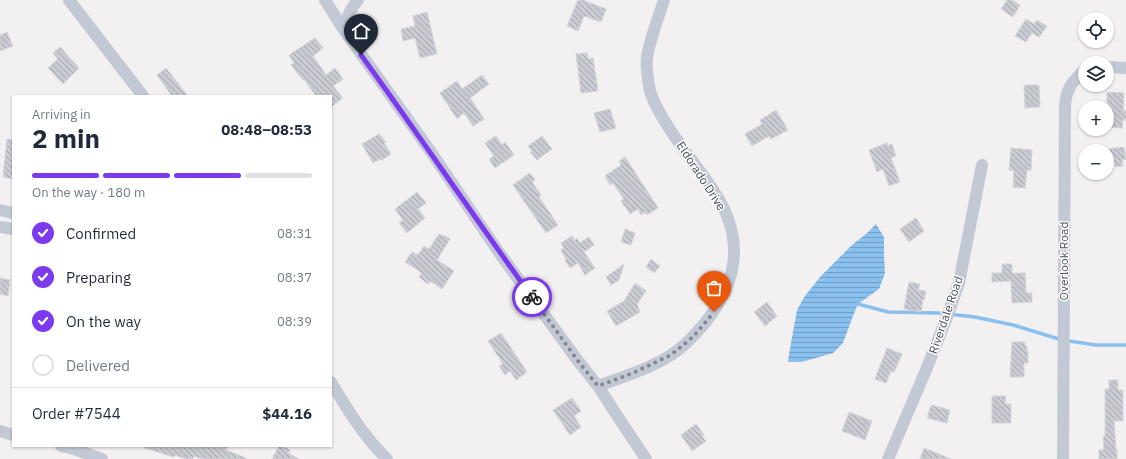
<!DOCTYPE html>
<meta charset="utf-8">
<style>
:root{--surface:#fff;--page:#f6f6f7;--text:#1f2937;--muted:#747a83;--line:#e0e1e3;--accent:#7c3aed}
body{margin:0;font-family:"IBM Plex Sans",sans-serif;background:var(--page);color:var(--text);height:100vh;display:flex;flex-direction:column;font-size:15px;white-space:nowrap}
*{box-sizing:border-box;margin:0}
p{font-size:13px;color:var(--muted)}
.icon{flex:none;width:22px;height:22px;fill:none;stroke:currentColor;stroke-width:2;stroke-linecap:round;stroke-linejoin:round}
.map{position:relative;flex:1;overflow:hidden}
.side{position:absolute;left:12px;top:95px;width:320px;height:352px;display:flex;flex-direction:column;background:var(--surface);border-radius:0px;box-shadow:0 1px 3px #0004}
.side>*{flex:none}
.buttons{position:absolute;left:1078px;top:12px;display:grid;gap:8px}
.buttons a{display:grid;place-items:center;width:36px;height:36px;border-radius:50%;background:var(--surface);box-shadow:0 1px 3px #0004;font-size:20px}
.pin{position:absolute;display:grid;place-items:center;width:34px;height:34px;color:#fff;margin:-41px -17px;border-radius:50% 50% 50% 0;rotate:-45deg;box-shadow:0 0 4px #0007}
.pin .icon{rotate:45deg}
.courier{position:absolute;display:grid;place-items:center;width:40px;height:40px;margin:-20px;border:3px solid #7c3aed;border-radius:50%;background:#fff;color:#222;box-shadow:0 1px 5px #0007}
.head em{font-style:normal;font-weight:700}
.head div{display:flex;flex-direction:column-reverse}
.head{display:flex;align-items:center;justify-content:space-between;height:68px;padding:0 20px}
h1{font-size:26px;font-weight:700;line-height:30px}
.bar{display:grid;grid-template-columns:repeat(4,1fr);gap:6px 4px;align-content:center;height:48px;padding:0 20px}
.bar i{height:5px;border-radius:3px;background:var(--line)}
.bar .current{background:var(--accent)}
.bar p{grid-column:span 4}
.line{display:flex;align-items:center;gap:10px;padding:0 20px;border-top:1px solid var(--line)}
.line div{flex:1}
ol{padding:0 20px;list-style:none}
li{display:flex;align-items:center;gap:12px;height:44px}
li p{margin-inline-start:auto}
li .icon{padding:4px;border-radius:50%;background:var(--accent);color:#fff;stroke-width:4}
li:last-child{color:var(--muted)}
li i{width:22px;height:22px;border:2px solid var(--line);border-radius:50%}
.map>svg:first-child{display:block}
.water{fill:url(#water-rules)}
.lines{fill:none;stroke-linecap:round;stroke-linejoin:round}
.stream{stroke:#8ac0ee;stroke-width:3.5}
.building{fill:url(#building-back-hatch);stroke:#d4d4db}
.minor{stroke:#c3c8d5;stroke-width:12}
.done{stroke:#838691;stroke-width:4;stroke-dasharray:0 7.2}
.route{stroke:#7c3aed;stroke-width:5}
.labels{text-anchor:middle;stroke-width:3;stroke-linejoin:round;paint-order:stroke}
.street-label{font-size:12px;fill:#474d5e;stroke:#fff}
</style>
<div class="map">
<svg width="1126" height="459" viewBox="0 0 1126 459">
<defs>
<pattern id="water-rules" width="6" height="5" patternUnits="userSpaceOnUse"><rect width="6" height="5" fill="#8ac0ee"/><path d="M0 2.5h6" fill="none" stroke="#739ec4"/></pattern>
<pattern id="building-back-hatch" width="6" height="6" patternUnits="userSpaceOnUse"><rect width="6" height="6" fill="#cacbd2"/><path d="M-1 5l2 2M0 0l6 6M5-1l2 2" fill="none" stroke="#a6a7ae"/></pattern>
</defs>
<rect width="100%" height="100%" fill="#f2f0f0"/>
<!-- water -->
<path class="water" d="M 876,224 L 884,237 L 884,256 L 885,273 L 879,289 L 858,304 L 853,316 L 843,343 L 833,353 L 802,362 L 788,362 L 789,354 L 797,310 L 805,296 L 820,277 L 852,245 L 866,234 Z"/>
<g class="lines">
<!-- stream -->
<path class="stream" d="M 858,304 L 888,312 L 939,313 L 975,317 L 1013,325 L 1062,340 L 1096,345 L 1126,345"/>
</g>
<!-- building -->
<path class="building" d="M 578,0 L 583,0 L 606,9 L 601,22 L 584,16 L 578,31 L 567,26 Z
M 1007,0 L 1012,0 L 1020,5 L 1013,17 L 1001,9 Z
M 427,12 L 437,54 L 420,58 L 415,38 L 403,41 L 401,29 L 415,26 L 413,16 Z
M 1026,19 L 1034,24 L 1037,20 L 1047,26 L 1039,37 L 1032,33 L 1026,42 L 1015,36 Z
M 7,32 L 13,46 L 0,51 L 0,35 Z
M 315,38 L 323,48 L 313,56 L 326,75 L 335,68 L 343,79 L 333,86 L 343,98 L 331,107 L 331,96 L 316,96 L 304,79 L 303,80 L 291,65 L 294,63 L 289,55 Z
M 60,47 L 79,68 L 63,84 L 48,68 L 58,59 L 53,53 Z
M 587,53 L 588,59 L 593,58 L 598,91 L 581,93 L 576,54 Z
M 166,68 L 188,96 L 172,96 L 157,75 Z
M 482,75 L 489,84 L 470,98 L 484,119 L 473,126 L 464,113 L 457,119 L 440,93 L 457,81 L 462,89 Z
M 1024,85 L 1039,85 L 1040,107 L 1025,108 Z
M 1107,92 L 1124,93 L 1123,110 L 1126,111 L 1126,120 L 1123,120 L 1122,128 L 1107,127 Z
M 610,109 L 616,128 L 600,132 L 594,113 Z
M 776,110 L 788,130 L 771,139 L 769,136 L 752,146 L 745,134 L 762,124 L 760,120 Z
M 379,134 L 386,142 L 384,143 L 391,154 L 382,160 L 380,159 L 373,163 L 362,144 Z
M 496,136 L 502,145 L 505,142 L 514,155 L 495,168 L 489,159 L 494,156 L 485,143 Z
M 542,136 L 552,149 L 537,160 L 530,152 L 532,151 L 528,146 Z
M 7,139 L 13,140 L 13,179 L 3,177 Z
M 887,143 L 888,146 L 892,144 L 896,156 L 891,158 L 900,182 L 889,186 L 883,169 L 877,172 L 869,150 Z
M 1124,147 L 1126,159 L 1122,160 L 1123,166 L 1115,167 L 1114,161 L 1107,162 L 1107,149 Z
M 1011,148 L 1032,150 L 1031,170 L 1027,170 L 1025,188 L 1013,187 L 1014,170 L 1009,170 Z
M 625,157 L 658,208 L 647,215 L 645,212 L 641,215 L 638,209 L 630,214 L 621,201 L 624,199 L 613,183 L 610,185 L 605,176 L 621,165 L 619,161 Z
M 530,173 L 535,180 L 532,182 L 541,195 L 539,197 L 558,225 L 546,233 L 513,185 Z
M 417,192 L 426,203 L 418,209 L 425,218 L 407,233 L 399,223 L 403,220 L 395,209 Z
M 916,218 L 924,231 L 909,242 L 900,229 Z
M 625,229 L 635,233 L 631,245 L 621,242 Z
M 439,234 L 443,236 L 444,235 L 450,239 L 437,260 L 454,271 L 442,289 L 430,281 L 428,284 L 419,277 L 422,273 L 405,262 L 412,252 L 418,255 L 424,246 L 429,249 Z
M 572,236 L 575,240 L 577,238 L 580,243 L 589,237 L 594,245 L 584,252 L 595,268 L 585,275 L 578,263 L 570,268 L 565,260 L 566,259 L 561,250 L 564,248 L 561,243 Z
M 651,259 L 660,266 L 654,273 L 646,267 Z
M 624,264 L 619,280 L 611,285 L 606,277 Z
M 1002,264 L 1012,264 L 1012,273 L 1025,273 L 1026,293 L 1032,293 L 1032,302 L 1012,303 L 1011,281 L 992,282 L 992,273 L 1002,273 Z
M 0,278 L 10,280 L 8,296 L 0,294 Z
M 909,282 L 920,284 L 918,290 L 926,291 L 924,300 L 923,299 L 921,312 L 904,309 Z
M 635,283 L 646,291 L 637,304 L 640,312 L 616,326 L 607,311 L 624,301 Z
M 767,302 L 777,316 L 765,326 L 754,312 Z
M 501,333 L 527,372 L 516,380 L 510,371 L 505,375 L 499,366 L 503,364 L 488,341 Z
M 1012,342 L 1025,342 L 1025,346 L 1027,346 L 1027,351 L 1028,351 L 1028,363 L 1024,363 L 1024,377 L 1010,377 Z
M 887,348 L 902,354 L 894,372 L 891,371 L 886,383 L 875,379 Z
M 1109,380 L 1118,380 L 1118,390 L 1123,390 L 1123,421 L 1114,421 L 1116,450 L 1117,450 L 1117,459 L 1099,459 L 1099,450 L 1104,450 L 1103,436 L 1105,436 L 1105,389 L 1109,389 Z
M 992,396 L 1006,396 L 1005,404 L 1011,404 L 1011,423 L 992,423 Z
M 572,398 L 581,411 L 574,416 L 581,427 L 570,435 L 553,410 Z
M 931,405 L 950,410 L 947,423 L 927,418 Z
M 849,412 L 872,421 L 865,440 L 842,431 Z
M 696,424 L 704,435 L 702,436 L 706,441 L 692,451 L 681,435 Z
M 144,446 L 227,446 L 226,450 L 246,458 L 246,459 L 203,459 L 194,456 L 193,459 L 186,459 L 175,455 L 174,457 L 144,448 Z
M 279,446 L 283,446 L 290,450 L 288,453 L 299,459 L 272,459 Z
M 924,448 L 951,459 L 920,459 Z"/>
<g class="lines">
<!-- minor -->
<path class="minor" d="M 69,0 L 143,96
M 325,0 L 344,30 L 431,152 L 498,251 L 578,361 L 598,386 L 618,417 L 646,459
M 344,30 C 346,18 350,9 358,0
M 1107,67 L 1126,68
M 0,210 L 13,213
M 0,227 L 13,229
M 331,382 C 347,409 364,437 387,459
M 598,386 C 623,377 649,369 671,355 C 684,347 695,335 704,324 C 737,284 745,242 717,196 C 699,167 676,143 660,113 C 656,106 652,99 650,91 C 648,81 646,68 647,58 C 650,38 658,19 664,0
M 0,431 L 13,435
M 61,446 L 74,449 L 102,459
M 888,459 L 926,370 L 947,317 L 959,283 L 982,165
M 1063,459 L 1065,105 C 1067,87 1072,83 1083,71 L 1085,70"/>
</g>
<g class="lines">
<!-- done -->
<path class="done" d="M 532,297 L 578,361 L 598,386 L 633,373 L 671,355 L 694,336 L 714,312"/>
<!-- route -->
<path class="route" d="M 361,55 C 419,135 474,217 532,297"/>
</g>
<g class="labels">
<!-- street labels -->
<g class="street-label">
<text transform="translate(701 176) rotate(57)" y="4">Eldorado Drive</text>
<text transform="translate(1064 261) rotate(-90)" y="4">Overlook Road</text>
<text transform="translate(946 315) rotate(-71)" y="4">Riverdale Road</text>
</g>
</g>
</svg>
<div class="buttons">
<a><svg class="icon" aria-label="locate" viewBox="0 0 24 24"><circle cx="12" cy="12" r="6"/><path d="M12 2v4M12 18v4M2 12h4M18 12h4"/></svg></a>
<a><svg class="icon" aria-label="layers" viewBox="0 0 24 24"><path d="M12 4l9 5-9 5-9-5zM3 14l9 5 9-5"/></svg></a>
<a>+</a>
<a>−</a>
</div>
<div class="pin" style="left:714px;top:312px;background:#ea580c"><svg class="icon" aria-label="bag" viewBox="0 0 24 24"><path d="M5 8h14l-1 12H6zM9 8a3 3 0 0 1 6 0"/></svg></div>
<div class="pin" style="left:361px;top:55px;background:#1f2937"><svg class="icon" aria-label="home" viewBox="0 0 24 24"><path d="M3 11l9-7 9 7M6 9v11h12V9"/></svg></div>
<div class="courier" style="left:532px;top:297px"><svg class="icon" aria-label="bike" viewBox="0 0 24 24"><circle cx="6" cy="16" r="4"/><circle cx="18" cy="16" r="4"/><path d="M6 16l4-8h5l3 8M10 8l3 8H6M13 5h3"/></svg></div>
<section class="side">
<div class="head"><div><h1>2 min</h1><p>Arriving in</p></div><em>08:48–08:53</em></div>
<div class="bar"><i class="current"></i><i class="current"></i><i class="current"></i><i></i><p>On the way · 180 m</p></div>
<ol>
<li><svg class="icon" aria-label="check" viewBox="0 0 24 24"><path d="M5 12l5 5 9-10"/></svg>Confirmed<p>08:31</p></li>
<li><svg class="icon" aria-label="check" viewBox="0 0 24 24"><path d="M5 12l5 5 9-10"/></svg>Preparing<p>08:37</p></li>
<li><svg class="icon" aria-label="check" viewBox="0 0 24 24"><path d="M5 12l5 5 9-10"/></svg>On the way<p>08:39</p></li>
<li><i></i>Delivered</li>
</ol>
<div class="line" style="height:52px"><div>Order #7544</div><b>$44.16</b></div>
</section>
</div>
